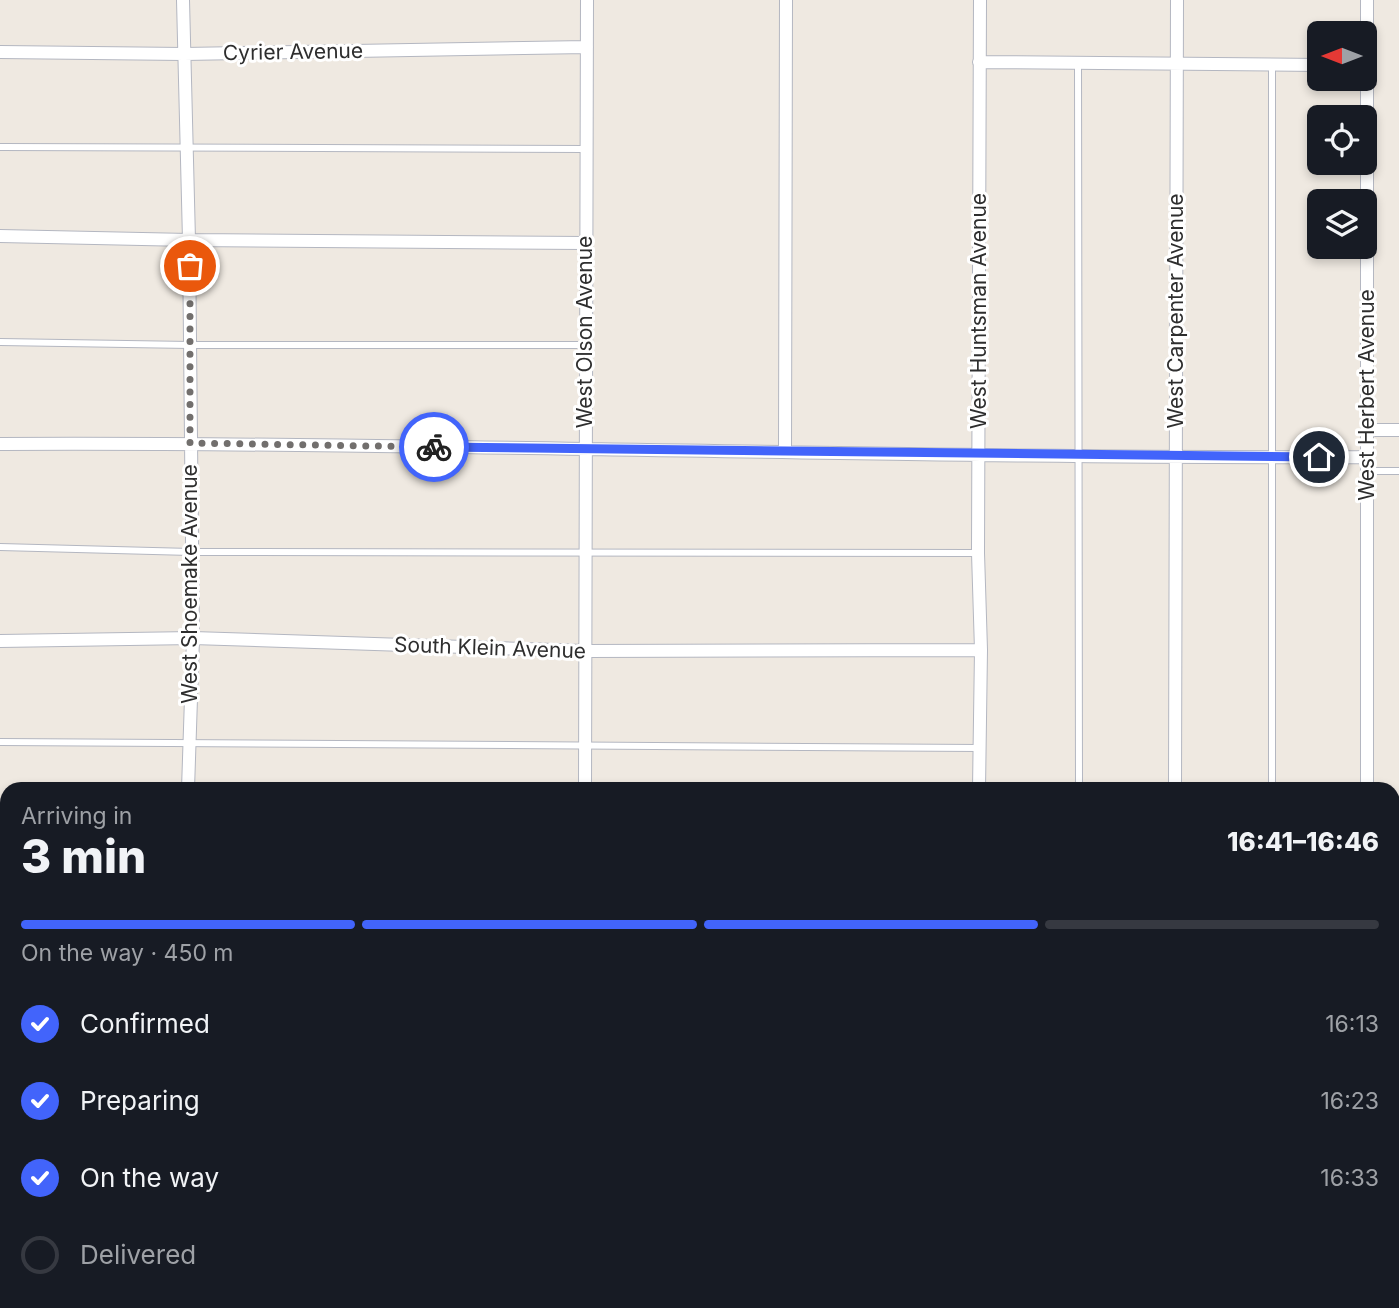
<!DOCTYPE html>
<meta charset="utf-8">
<style>
:root{--surface:#171b24;--page:#242831;--text:#f1f3f6;--muted:#9ea1a6;--line:#363941;--accent:#4264fb}
body{margin:0;font-family:Inter,sans-serif;background:var(--page);color:var(--text);height:100vh;display:flex;flex-direction:column;font-size:26px;white-space:nowrap}
*{box-sizing:border-box;margin:0}
p{font-size:23px;color:var(--muted)}
.icon{flex:none;width:38px;height:38px;fill:none;stroke:currentColor;stroke-width:2;stroke-linecap:round;stroke-linejoin:round}
.map{position:relative;flex:1;overflow:hidden}
.side{position:absolute;left:0px;top:782px;width:1400px;height:527px;display:flex;flex-direction:column;background:var(--surface);border-radius:21px 21px 0 0;box-shadow:0 4px 10px #0003}
.side>*{flex:none}
.needle{width:46px;rotate:270deg}
.fabs{position:absolute;left:1307px;top:21px;display:grid;gap:14px}
.fabs a{display:grid;place-items:center;width:70px;height:70px;border-radius:10px;background:var(--surface);box-shadow:0 4px 10px #0003;font-size:35px}
.pin{position:absolute;display:grid;place-items:center;width:60px;height:60px;color:#fff;margin:-30px;border:4px solid #fff;border-radius:50%;box-shadow:0 2px 7px #0007}
.courier{position:absolute;display:grid;place-items:center;width:70px;height:70px;margin:-35px;border:5px solid #4264fb;border-radius:50%;background:#fff;color:#222;box-shadow:0 2px 9px #0007}
.summary em{font-style:normal;font-weight:800}
.summary div{display:flex;flex-direction:column-reverse}
.summary{display:flex;align-items:center;justify-content:space-between;height:119px;padding:0 21px}
h1{font-size:46px;font-weight:800;line-height:52px}
.bar{display:grid;grid-template-columns:repeat(4,1fr);gap:10px 7px;align-content:center;height:84px;padding:0 21px}
.bar i{height:9px;border-radius:5px;background:var(--line)}
.bar .active{background:var(--accent)}
.bar p{grid-column:span 4}
ol{padding:0 21px;list-style:none}
li{display:flex;align-items:center;gap:21px;height:77px}
li p{margin-inline-start:auto}
li .icon{padding:7px;border-radius:50%;background:var(--accent);color:#fff;stroke-width:4}
li:last-child{color:var(--muted)}
li i{width:38px;height:38px;border:4px solid var(--line);border-radius:50%}
.map>svg:first-child{display:block}
.education{fill:#f0e6d1}
.cemetery{fill:url(#cemetery-stones)}
.park{fill:#b6e59e}
.lines{fill:none;stroke-linecap:round;stroke-linejoin:round}
.lane-casing{stroke:#b4b7c1;stroke-width:8}
.street-casing{stroke:#b4b7c1;stroke-width:14}
.secondary-casing{stroke:#b4b7c1;stroke-width:19}
.lane{stroke:#fff;stroke-width:6}
.street{stroke:#fff;stroke-width:12}
.secondary{stroke:#fff;stroke-width:18}
.done{stroke:#726f6d;stroke-width:7;stroke-dasharray:0 12.6}
.route{stroke:#4264fb;stroke-width:9}
.labels{text-anchor:middle;stroke-width:6;stroke-linejoin:round;paint-order:stroke}
.street-label{font-size:21px;fill:#2e2e2e;stroke:#fff}
</style>
<div class="map">
<svg width="1399" height="1308" viewBox="0 0 1399 1308">
<defs>
<pattern id="cemetery-stones" width="16" height="16" patternUnits="userSpaceOnUse" patternTransform="scale(1.75)"><rect width="16" height="16" fill="#c8d9b8"/><path d="M2 7V4a2 2 0 0 1 4 0v3zM10 15v-3a2 2 0 0 1 4 0v3z" fill="#acbb9e"/></pattern>
</defs>
<rect width="100%" height="100%" fill="#efe9e1"/>
<!-- education -->
<path class="education" d="M 0,863 L 7,863 L 7,1202 L 0,1202 Z"/>
<!-- cemetery -->
<path class="cemetery" d="M 1393,1266 L 1399,1266 L 1399,1308 L 579,1308 L 579,1302 L 1393,1302 Z"/>
<!-- park -->
<path class="park" d="M 0,1251 L 7,1251 L 7,1302 L 538,1302 L 537,1308 L 0,1308 Z"/>
<g class="lines">
<!-- lane casing -->
<g class="lane-casing">
<path id="lane" d="M 1078,63 L 1079,789
M 0,147 L 586,149
M 0,342 L 190,345 L 585,345
M 1367,471 L 1399,471
M 0,547 L 191,552 L 978,553
M 0,742 L 980,748
M 1272,789 L 1272,65
M 1393,824 L 1399,824
M 0,883 L 7,883
M 1393,893 L 1399,893
M 0,925 L 7,925
M 0,961 L 3,1002 L 7,1010
M 0,1200 L 7,1200
M 803,1308 L 803,1302
M 981,1308 L 981,1302
M 1159,1308 L 1159,1302
M 1331,1308 L 1331,1302"/>
</g>
<!-- street casing -->
<g class="street-casing">
<path id="street" d="M 183,0 L 189,240 L 193,638 L 188,789
M 1367,0 L 1367,789
M 0,52 L 184,54 L 587,47
M 979,62 L 1320,65
M 0,236 L 189,240 L 585,243
M 1368,430 L 1399,430
M 0,444 C 456,442 911,459 1367,457
M 785,451 L 786,0
M 0,641 L 193,638 L 585,651 L 981,650
M 585,789 L 587,0
M 979,789 L 981,650 L 978,553 L 980,0
M 1175,789 L 1177,0
M 0,839 L 7,839
M 556,1308 L 557,1302"/>
</g>
<!-- secondary casing -->
<g class="secondary-casing">
<path id="secondary" d="M 0,1233 L 7,1233
M 1393,1246 L 1399,1246"/>
</g>
<!-- lane -->
<use href="#lane" class="lane"/>
<!-- street -->
<use href="#street" class="street"/>
<!-- secondary -->
<use href="#secondary" class="secondary"/>
</g>
<g class="lines">
<!-- done -->
<path class="done" d="M 190,266 L 190,443 L 434,447"/>
<!-- route -->
<path class="route" d="M 434,447 L 1319,457"/>
</g>
<g class="labels">
<!-- street labels -->
<g class="street-label">
<text transform="translate(293 52) rotate(-1)" y="7">Cyrier Avenue</text>
<text transform="translate(979 311) rotate(-90)" y="7">West Huntsman Avenue</text>
<text transform="translate(1176 311) rotate(-90)" y="7">West Carpenter Avenue</text>
<text transform="translate(585 332) rotate(-90)" y="7">West Olson Avenue</text>
<text transform="translate(1367 395) rotate(-90)" y="7">West Herbert Avenue</text>
<text transform="translate(190 584) rotate(-90)" y="7">West Shoemake Avenue</text>
<text transform="translate(490 648) rotate(2)" y="7">South Klein Avenue</text>
</g>
</g>
</svg>
<div class="fabs">
<a><svg class="needle" viewBox="-14 -14 28 28"><path d="M0-13l5 13h-10z" fill="#e53935"/><path d="M0 13l5-13h-10z" fill="#9ea1a6"/></svg></a>
<a><svg class="icon" aria-label="locate" viewBox="0 0 24 24"><circle cx="12" cy="12" r="6"/><path d="M12 2v4M12 18v4M2 12h4M18 12h4"/></svg></a>
<a><svg class="icon" aria-label="layers" viewBox="0 0 24 24"><path d="M12 4l9 5-9 5-9-5zM3 14l9 5 9-5"/></svg></a>
</div>
<div class="pin" style="left:190px;top:266px;background:#ea580c"><svg class="icon" aria-label="bag" viewBox="0 0 24 24"><path d="M5 8h14l-1 12H6zM9 8a3 3 0 0 1 6 0"/></svg></div>
<div class="pin" style="left:1319px;top:457px;background:#1f2937"><svg class="icon" aria-label="home" viewBox="0 0 24 24"><path d="M3 11l9-7 9 7M6 9v11h12V9"/></svg></div>
<div class="courier" style="left:434px;top:447px"><svg class="icon" aria-label="bike" viewBox="0 0 24 24"><circle cx="6" cy="16" r="4"/><circle cx="18" cy="16" r="4"/><path d="M6 16l4-8h5l3 8M10 8l3 8H6M13 5h3"/></svg></div>
<section class="side">
<div class="summary"><div><h1>3 min</h1><p>Arriving in</p></div><em>16:41–16:46</em></div>
<div class="bar"><i class="active"></i><i class="active"></i><i class="active"></i><i></i><p>On the way · 450 m</p></div>
<ol>
<li><svg class="icon" aria-label="check" viewBox="0 0 24 24"><path d="M5 12l5 5 9-10"/></svg>Confirmed<p>16:13</p></li>
<li><svg class="icon" aria-label="check" viewBox="0 0 24 24"><path d="M5 12l5 5 9-10"/></svg>Preparing<p>16:23</p></li>
<li><svg class="icon" aria-label="check" viewBox="0 0 24 24"><path d="M5 12l5 5 9-10"/></svg>On the way<p>16:33</p></li>
<li><i></i>Delivered</li>
</ol>
</section>
</div>
